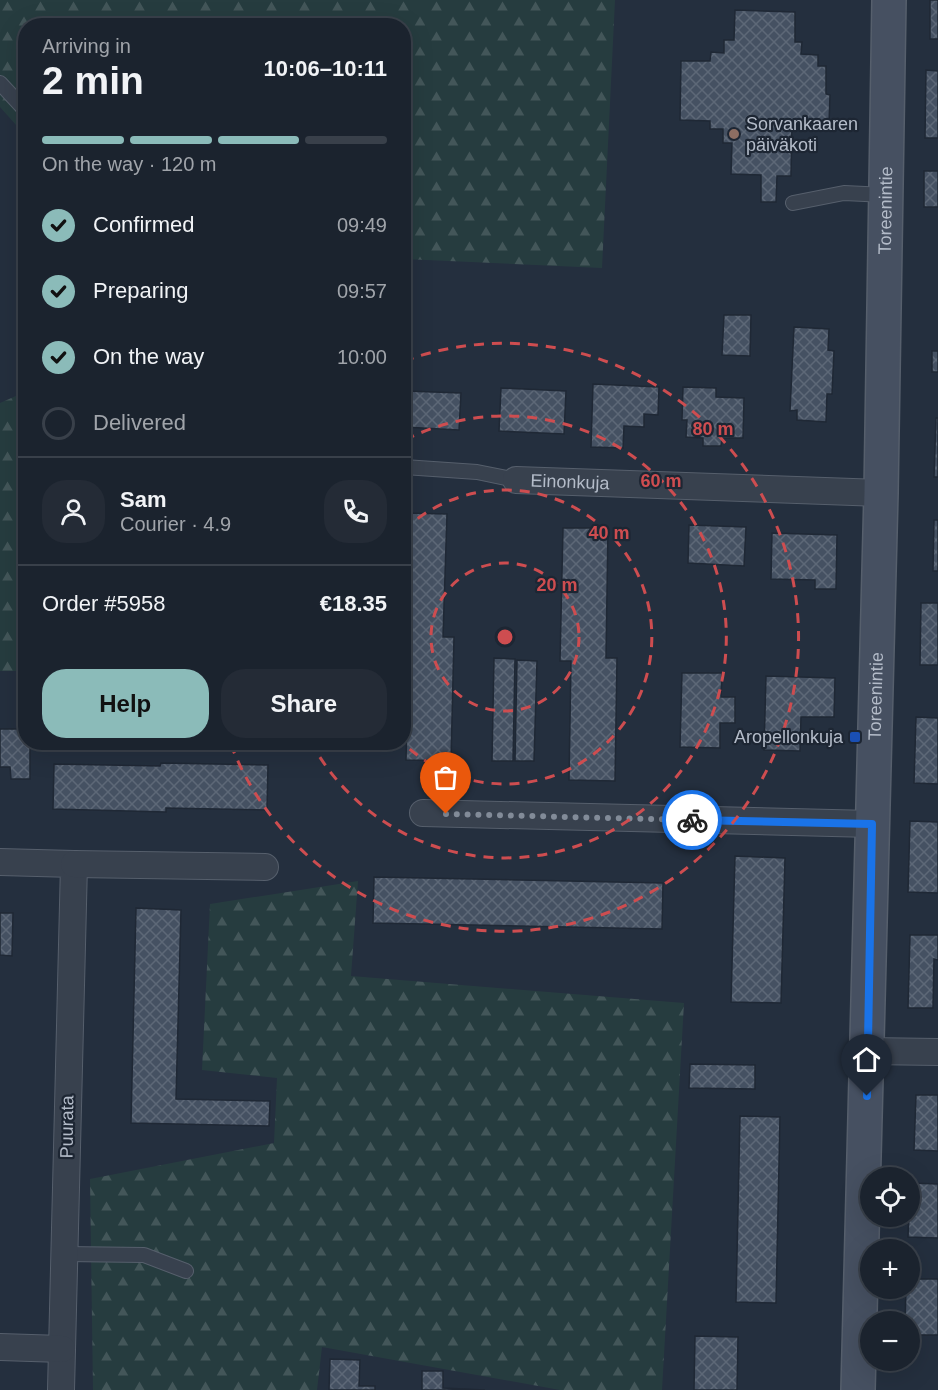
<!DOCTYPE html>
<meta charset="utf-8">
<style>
:root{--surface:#1b232e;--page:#242b36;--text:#f1f3f6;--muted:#a0a4aa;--line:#39404a;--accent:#8bbbb9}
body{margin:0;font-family:Helvetica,sans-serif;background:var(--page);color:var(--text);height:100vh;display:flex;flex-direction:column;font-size:22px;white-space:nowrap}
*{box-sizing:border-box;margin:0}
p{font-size:20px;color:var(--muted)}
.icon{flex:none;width:33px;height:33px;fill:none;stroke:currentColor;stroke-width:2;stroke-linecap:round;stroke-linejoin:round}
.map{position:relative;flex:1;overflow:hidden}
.drawer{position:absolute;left:18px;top:18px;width:393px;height:732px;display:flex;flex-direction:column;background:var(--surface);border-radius:24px;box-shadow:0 6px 24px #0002,0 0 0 2px var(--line)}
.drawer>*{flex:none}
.buttons{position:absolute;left:860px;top:1167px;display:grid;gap:12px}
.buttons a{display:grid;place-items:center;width:60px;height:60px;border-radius:50%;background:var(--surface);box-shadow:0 6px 24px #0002,0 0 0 2px var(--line);font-size:30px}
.pin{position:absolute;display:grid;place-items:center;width:51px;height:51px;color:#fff;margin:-62px -26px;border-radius:50% 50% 50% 0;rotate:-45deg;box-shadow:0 0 6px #0007}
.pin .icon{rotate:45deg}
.courier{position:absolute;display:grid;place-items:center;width:60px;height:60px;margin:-30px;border:4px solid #1a73e8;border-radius:50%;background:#fff;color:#222;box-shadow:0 2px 8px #0007}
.head em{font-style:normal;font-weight:700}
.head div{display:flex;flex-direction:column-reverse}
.head{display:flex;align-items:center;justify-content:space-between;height:102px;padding:0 24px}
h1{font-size:39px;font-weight:700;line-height:45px}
.bar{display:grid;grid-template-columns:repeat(4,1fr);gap:9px 6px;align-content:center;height:72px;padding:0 24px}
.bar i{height:8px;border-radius:4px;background:var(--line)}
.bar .on{background:var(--accent)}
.bar p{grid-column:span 4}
.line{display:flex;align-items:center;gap:15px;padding:0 24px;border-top:2px solid var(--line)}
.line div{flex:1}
.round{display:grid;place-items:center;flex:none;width:63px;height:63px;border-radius:24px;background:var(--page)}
ol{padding:0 24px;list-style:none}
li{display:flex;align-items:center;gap:18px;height:66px}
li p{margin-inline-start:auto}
li .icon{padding:6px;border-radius:50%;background:var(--accent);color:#111;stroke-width:4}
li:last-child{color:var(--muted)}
li i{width:33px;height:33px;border:3px solid var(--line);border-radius:50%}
.primary-button{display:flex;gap:12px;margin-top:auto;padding:12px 24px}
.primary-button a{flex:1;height:69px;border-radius:24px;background:var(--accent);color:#111;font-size:24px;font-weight:700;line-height:69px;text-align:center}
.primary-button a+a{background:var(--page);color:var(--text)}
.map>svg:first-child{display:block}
.forest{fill:url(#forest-firs)}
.building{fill:url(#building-cross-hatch);stroke:#1f2835;stroke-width:1.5}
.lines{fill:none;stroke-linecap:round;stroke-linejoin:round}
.lane-casing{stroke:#565f6c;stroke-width:16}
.street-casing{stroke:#565f6c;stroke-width:28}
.secondary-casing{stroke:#565f6c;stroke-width:36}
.lane{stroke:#38414e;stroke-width:14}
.street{stroke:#38414e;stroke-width:26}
.secondary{stroke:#465061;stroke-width:33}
.done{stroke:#828b98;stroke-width:6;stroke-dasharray:0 10.8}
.route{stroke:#1a73e8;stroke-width:8}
.ring{fill:none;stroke:#ce4d50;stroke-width:3;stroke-dasharray:10 8}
.education-dot{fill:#8d6e63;stroke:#1d2633;stroke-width:2}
.transit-dot{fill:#1a4fb4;stroke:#1d2633;stroke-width:2}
.labels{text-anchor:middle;stroke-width:4.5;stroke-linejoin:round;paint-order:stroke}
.poi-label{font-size:18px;fill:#b4bcc9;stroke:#1d2633;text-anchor:start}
.street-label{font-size:18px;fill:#b4bcc9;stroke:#1d2633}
.centre{fill:#ce4d50;stroke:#1d2633;stroke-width:3}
.ring-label{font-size:18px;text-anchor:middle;font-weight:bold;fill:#ce4d50;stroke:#1d2633;stroke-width:4.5;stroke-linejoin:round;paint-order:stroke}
</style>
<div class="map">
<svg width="938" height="1390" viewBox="0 0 938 1390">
<defs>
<pattern id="forest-firs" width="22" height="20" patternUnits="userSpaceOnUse" patternTransform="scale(1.5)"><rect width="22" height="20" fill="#263c3f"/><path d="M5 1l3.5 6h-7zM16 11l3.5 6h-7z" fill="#435659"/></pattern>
<pattern id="building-cross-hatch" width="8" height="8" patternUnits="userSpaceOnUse" patternTransform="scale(1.5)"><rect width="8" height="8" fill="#455162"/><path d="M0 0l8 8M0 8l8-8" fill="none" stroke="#5d6877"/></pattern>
</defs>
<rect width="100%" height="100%" fill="#242f3e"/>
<!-- forest -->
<path class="forest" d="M 0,0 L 615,0 L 602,268 L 404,259 L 404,26 L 26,26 L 25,135 L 0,107 Z
M 25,392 L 25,671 L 0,671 L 0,403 Z
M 358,881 L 351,976 L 684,1003 L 662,1390 L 560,1390 L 322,1347 L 317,1390 L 93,1390 L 90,1179 L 274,1143 L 277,1078 L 202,1070 L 210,904 Z"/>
<!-- building -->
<path class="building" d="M 930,0 L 938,0 L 938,39 L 930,39 Z
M 735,10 L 795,12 L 795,42 L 802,42 L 801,54 L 818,55 L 818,66 L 826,66 L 826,94 L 830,95 L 829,124 L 792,123 L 791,176 L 777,176 L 776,202 L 761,202 L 761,175 L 731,174 L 732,143 L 723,143 L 723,129 L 710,129 L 710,121 L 680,120 L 681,61 L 710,61 L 711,52 L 724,53 L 724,40 L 734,40 Z
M 926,70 L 938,71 L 938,138 L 925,138 Z
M 924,171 L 938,171 L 938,207 L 924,207 Z
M 724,315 L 751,315 L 750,356 L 722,355 Z
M 794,327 L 829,329 L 828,350 L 834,351 L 832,394 L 827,394 L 826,422 L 797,420 L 797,410 L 790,411 Z
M 932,351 L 938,351 L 938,372 L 932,372 Z
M 593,384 L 659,387 L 658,415 L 644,414 L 644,427 L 624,426 L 623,448 L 591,447 Z
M 683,387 L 716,388 L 716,397 L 744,398 L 743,438 L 722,438 L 721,446 L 703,446 L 703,438 L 686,437 L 687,420 L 682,420 Z
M 501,388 L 566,391 L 564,434 L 499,431 Z
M 406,391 L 461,393 L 459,430 L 404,427 Z
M 936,418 L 938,418 L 938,477 L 934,477 Z
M 404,513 L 447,514 L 443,637 L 454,637 L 451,761 L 406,760 L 409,639 L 404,638 Z
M 934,520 L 938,520 L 938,571 L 933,571 Z
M 689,525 L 746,527 L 744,566 L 688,563 Z
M 563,528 L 608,528 L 606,658 L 617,658 L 615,781 L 569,780 L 571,661 L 560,661 Z
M 772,533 L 837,535 L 836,589 L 815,589 L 815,580 L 771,579 Z
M 921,603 L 938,603 L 938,665 L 920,665 Z
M 494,658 L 515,659 L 513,761 L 492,761 Z
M 517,660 L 537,661 L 534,761 L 515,761 Z
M 682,673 L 722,673 L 721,697 L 735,697 L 735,723 L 720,723 L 720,748 L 680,747 Z
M 766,676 L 835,678 L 834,717 L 801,717 L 800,751 L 764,750 Z
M 916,717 L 938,718 L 938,784 L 914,783 Z
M 0,729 L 26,729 L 26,742 L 30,742 L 30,779 L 11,779 L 10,767 L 0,767 Z
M 161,763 L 268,765 L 267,810 L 166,808 L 166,812 L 53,809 L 54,764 L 160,766 Z
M 910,821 L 938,822 L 938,893 L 908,892 Z
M 735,856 L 785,858 L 781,1003 L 731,1002 Z
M 374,877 L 663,883 L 662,929 L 373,923 Z
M 136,908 L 181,910 L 176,1099 L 270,1101 L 269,1126 L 131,1123 Z
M 0,913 L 13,913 L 12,956 L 0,955 Z
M 910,935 L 938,935 L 938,960 L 934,959 L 933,1008 L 908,1008 Z
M 690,1064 L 755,1065 L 755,1089 L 689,1088 Z
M 916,1095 L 938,1095 L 938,1151 L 914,1150 Z
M 740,1116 L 780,1117 L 776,1303 L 736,1302 Z
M 910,1183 L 938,1184 L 938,1238 L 908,1237 Z
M 909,1279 L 938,1279 L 938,1335 L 909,1335 L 909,1322 L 905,1322 L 906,1288 L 909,1288 Z
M 695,1336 L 738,1337 L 737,1390 L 694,1390 Z
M 330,1359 L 360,1360 L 359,1386 L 375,1386 L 375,1390 L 329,1390 Z
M 422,1371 L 443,1371 L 443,1388 L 485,1390 L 422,1390 Z"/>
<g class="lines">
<!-- lane casing -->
<g class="lane-casing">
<path id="lane" d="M 0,83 L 26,111
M 793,203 L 844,193 L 886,195
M 404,467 L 477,472 L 516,480
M 65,1254 L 144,1255 L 186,1271"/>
</g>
<!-- street casing -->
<g class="street-casing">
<g id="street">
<path id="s1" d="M 516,480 L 881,493"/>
<path d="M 423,813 L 872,824"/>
<path d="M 0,862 L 74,864 L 61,1390"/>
<path d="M 74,864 L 265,867"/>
<path d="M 868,1051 L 938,1052"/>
<path d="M 0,1347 L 62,1349"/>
</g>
</g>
<!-- secondary casing -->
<g class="secondary-casing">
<g id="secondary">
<path id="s2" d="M 858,1390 L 881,493 L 889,0"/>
</g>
</g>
<!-- lane -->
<use href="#lane" class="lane"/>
<!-- street -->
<use href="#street" class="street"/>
<!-- secondary -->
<use href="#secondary" class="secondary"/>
</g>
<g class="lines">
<!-- done -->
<path class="done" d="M 446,814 L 692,820"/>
<!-- route -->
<path class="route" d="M 692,820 L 872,824 L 867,1096"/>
</g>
<!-- distance rings -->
<g class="ring">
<circle cx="505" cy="637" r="74"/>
<path d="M404 530A147 147 0 1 1 403 743"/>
<path d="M405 440A221 221 0 1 1 312 744"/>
<path d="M404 361A294 294 0 1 1 231 745"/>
</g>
<!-- markers -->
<circle class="education-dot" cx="734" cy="134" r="6"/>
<rect class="transit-dot" x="849" y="731" width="12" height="12" rx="3"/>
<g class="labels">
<!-- poi labels -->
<g class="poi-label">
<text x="746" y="130">Sorvankaaren<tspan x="746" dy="21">päiväkoti</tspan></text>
<text x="843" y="743" text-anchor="end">Aropellonkuja</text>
</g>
<!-- street labels -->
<g class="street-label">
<text dy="6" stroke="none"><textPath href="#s2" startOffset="1180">Toreenintie</textPath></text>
<text dy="6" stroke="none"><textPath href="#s1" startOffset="54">Einonkuja</textPath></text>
<text dy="6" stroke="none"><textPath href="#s2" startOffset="694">Toreenintie</textPath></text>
<text transform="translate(67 1127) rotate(-89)" y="6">Puurata</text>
</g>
</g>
<circle cx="505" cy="637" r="9" class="centre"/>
<g class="ring-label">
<text x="713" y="435">80 m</text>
<text x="661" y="487">60 m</text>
<text x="609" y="539">40 m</text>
<text x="557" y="591">20 m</text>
</g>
</svg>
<div class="buttons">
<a><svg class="icon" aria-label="locate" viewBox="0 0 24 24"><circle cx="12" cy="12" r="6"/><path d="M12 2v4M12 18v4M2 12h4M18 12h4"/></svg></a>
<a>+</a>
<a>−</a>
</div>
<div class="pin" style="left:446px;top:814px;background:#ea580c"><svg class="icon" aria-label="bag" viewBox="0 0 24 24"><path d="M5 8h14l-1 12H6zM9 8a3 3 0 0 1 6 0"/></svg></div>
<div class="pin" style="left:867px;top:1096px;background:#1f2937"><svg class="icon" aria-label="home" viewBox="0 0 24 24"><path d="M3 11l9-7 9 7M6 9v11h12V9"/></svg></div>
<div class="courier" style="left:692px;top:820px"><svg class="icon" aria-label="bike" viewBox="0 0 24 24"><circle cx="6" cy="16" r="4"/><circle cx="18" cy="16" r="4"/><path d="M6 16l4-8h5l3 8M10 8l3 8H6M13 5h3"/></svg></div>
<section class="drawer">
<div class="head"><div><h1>2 min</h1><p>Arriving in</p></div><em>10:06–10:11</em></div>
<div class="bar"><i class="on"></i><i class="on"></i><i class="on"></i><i></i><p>On the way · 120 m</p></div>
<ol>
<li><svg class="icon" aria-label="check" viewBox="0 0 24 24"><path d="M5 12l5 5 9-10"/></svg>Confirmed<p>09:49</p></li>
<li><svg class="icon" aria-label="check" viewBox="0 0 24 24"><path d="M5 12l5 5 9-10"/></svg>Preparing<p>09:57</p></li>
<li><svg class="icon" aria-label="check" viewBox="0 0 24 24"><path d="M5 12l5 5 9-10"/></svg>On the way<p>10:00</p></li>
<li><i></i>Delivered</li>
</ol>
<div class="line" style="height:108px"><a class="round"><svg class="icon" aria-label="person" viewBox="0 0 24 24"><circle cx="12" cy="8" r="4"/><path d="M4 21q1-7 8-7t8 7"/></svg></a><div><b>Sam</b><p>Courier · 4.9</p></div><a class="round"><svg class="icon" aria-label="phone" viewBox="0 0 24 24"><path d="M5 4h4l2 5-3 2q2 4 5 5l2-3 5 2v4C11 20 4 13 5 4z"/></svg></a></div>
<div class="line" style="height:78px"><div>Order #5958</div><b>€18.35</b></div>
<div class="primary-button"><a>Help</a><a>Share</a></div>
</section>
</div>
